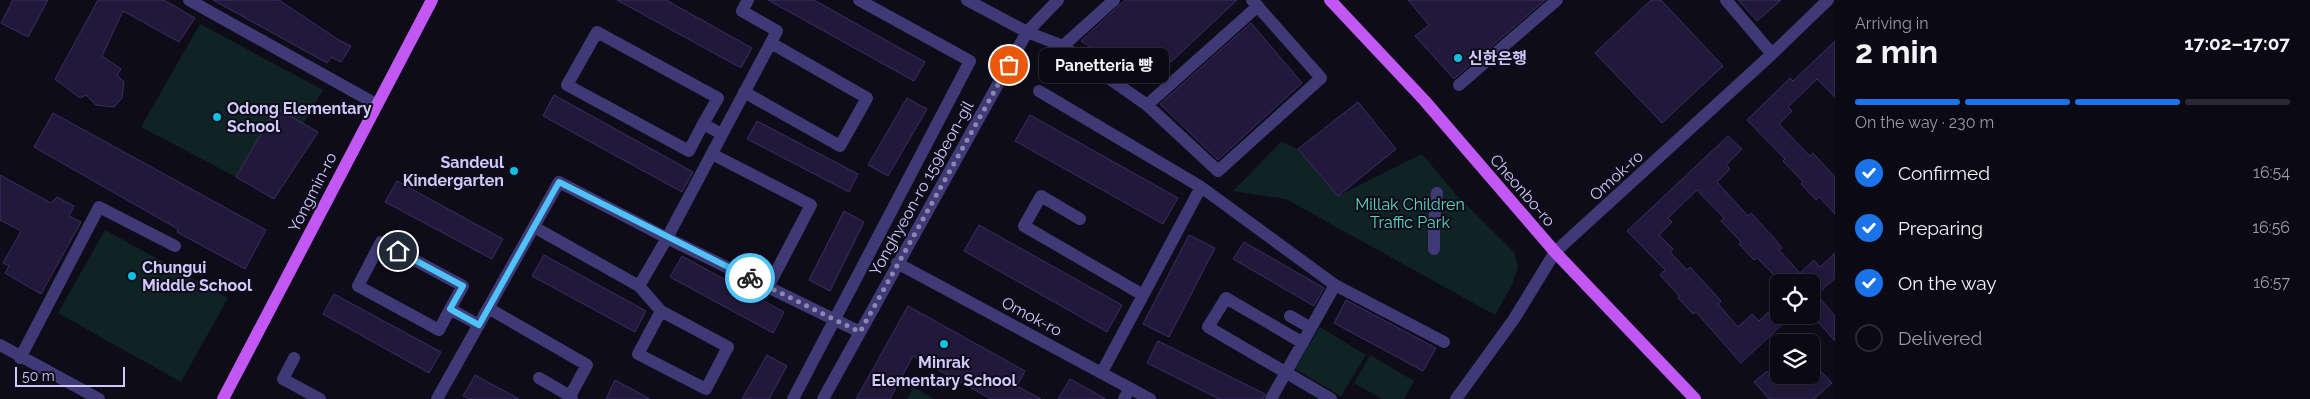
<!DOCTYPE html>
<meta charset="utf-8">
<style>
:root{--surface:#0b0914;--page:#14121d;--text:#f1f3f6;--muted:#9a9aa0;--line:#2b2a34;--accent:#1a73e8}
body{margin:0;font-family:Raleway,"Noto Sans KR",sans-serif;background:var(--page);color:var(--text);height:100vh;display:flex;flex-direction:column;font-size:19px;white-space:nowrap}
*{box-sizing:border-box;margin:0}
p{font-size:16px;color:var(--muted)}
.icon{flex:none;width:28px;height:28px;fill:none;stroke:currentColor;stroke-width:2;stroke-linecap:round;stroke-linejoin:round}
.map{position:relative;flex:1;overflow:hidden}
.drawer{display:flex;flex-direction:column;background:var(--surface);width:475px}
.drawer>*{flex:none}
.fabs{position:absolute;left:1770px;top:274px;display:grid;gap:10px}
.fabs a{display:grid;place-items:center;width:50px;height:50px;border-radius:8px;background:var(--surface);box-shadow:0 2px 8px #0003,0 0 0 1px var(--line);font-size:25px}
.scale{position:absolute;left:15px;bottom:12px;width:110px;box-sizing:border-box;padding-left:5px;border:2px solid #d1c8fc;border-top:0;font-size:14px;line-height:18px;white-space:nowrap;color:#d1c8fc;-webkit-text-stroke:4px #0f0c1a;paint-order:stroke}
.pin{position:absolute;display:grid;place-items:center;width:42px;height:42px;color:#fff;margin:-21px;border:2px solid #fff;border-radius:50%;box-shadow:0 1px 5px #0007}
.courier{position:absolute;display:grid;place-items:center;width:50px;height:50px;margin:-25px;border:4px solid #4fc3f7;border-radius:50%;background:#fff;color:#222;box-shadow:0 1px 6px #0007}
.bubble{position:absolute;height:35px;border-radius:8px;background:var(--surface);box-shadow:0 2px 8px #0003,0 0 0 1px var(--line);font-size:16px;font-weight:700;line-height:35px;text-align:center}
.headline em{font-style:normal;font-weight:700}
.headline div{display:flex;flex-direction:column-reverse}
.headline{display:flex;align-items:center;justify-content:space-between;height:85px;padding:0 20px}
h1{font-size:32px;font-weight:700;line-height:38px}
.bar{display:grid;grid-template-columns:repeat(4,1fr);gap:8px 5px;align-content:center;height:60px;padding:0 20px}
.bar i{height:6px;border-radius:4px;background:var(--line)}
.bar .current{background:var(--accent)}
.bar p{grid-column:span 4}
ol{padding:0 20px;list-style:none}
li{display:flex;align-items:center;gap:15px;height:55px}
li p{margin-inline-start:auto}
li .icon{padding:5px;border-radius:50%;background:var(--accent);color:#fff;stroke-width:4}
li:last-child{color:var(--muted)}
li i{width:28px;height:28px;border:2px solid var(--line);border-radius:50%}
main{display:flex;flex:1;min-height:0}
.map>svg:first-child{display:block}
.green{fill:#0f2324}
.building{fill:#22193a;stroke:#3b2d64}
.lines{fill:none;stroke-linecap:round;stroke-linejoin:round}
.minor{stroke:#3f3a76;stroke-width:12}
.major{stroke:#c257f4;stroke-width:12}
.done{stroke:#8d86ad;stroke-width:5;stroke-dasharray:0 9}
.route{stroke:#4fc3f7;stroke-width:6}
.poi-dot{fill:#0ec0e2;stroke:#0f0c1a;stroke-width:2}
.labels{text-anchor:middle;stroke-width:4;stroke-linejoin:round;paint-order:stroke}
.poi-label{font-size:16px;font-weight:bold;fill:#d1c8fc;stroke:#0f0c1a;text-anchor:start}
.street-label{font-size:16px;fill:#d1c8fc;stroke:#0f0c1a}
.park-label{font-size:16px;fill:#5bd5be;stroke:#0f0c1a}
</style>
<main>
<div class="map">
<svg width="1835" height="399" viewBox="0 0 1835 399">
<rect width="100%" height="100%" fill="#0f0c1a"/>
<!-- green -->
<path class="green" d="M 200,24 L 323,90 L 303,124 L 276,108 L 236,177 L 141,127 Z
M 1281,142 L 1298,149 L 1338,196 L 1422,154 L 1457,196 L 1514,252 L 1518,267 L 1513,283 L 1495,315 L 1286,199 L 1233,191 Z
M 105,230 L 228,298 L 181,382 L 58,313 Z
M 1320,327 L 1366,355 L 1341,396 L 1295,369 Z
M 1370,355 L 1414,381 L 1404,399 L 1382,399 L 1354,383 Z
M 913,387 L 934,399 L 907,399 Z"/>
<!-- building -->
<path class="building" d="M 13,0 L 48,0 L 28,37 L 1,23 Z
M 98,0 L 164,0 L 195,18 L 179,42 L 123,11 L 102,56 L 121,69 L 117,75 L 124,82 L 122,98 L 114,107 L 96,105 L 86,95 L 80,98 L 55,79 Z
M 213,0 L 279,0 L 339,40 L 351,46 L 341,62 L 331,57 L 327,63 Z
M 617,0 L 666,0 L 752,48 L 741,68 Z
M 768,0 L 814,0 L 925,62 L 914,81 Z
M 1125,0 L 1237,0 L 1172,61 L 1145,83 L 1081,41 Z
M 1408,0 L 1545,0 L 1454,79 L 1415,36 L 1429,25 Z
M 1651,0 L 1661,0 L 1723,66 L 1662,123 L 1595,53 Z
M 1738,0 L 1781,0 L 1757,21 Z
M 1251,23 L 1302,83 L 1218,160 L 1160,104 Z
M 1835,41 L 1835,97 L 1817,79 L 1788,107 L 1792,111 L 1779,124 L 1810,156 L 1813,153 L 1835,177 L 1835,214 L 1819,197 L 1816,200 L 1801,184 L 1803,182 L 1783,161 L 1785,159 L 1747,120 L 1790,78 L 1793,81 Z
M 554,95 L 693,172 L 682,192 L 543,116 Z
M 907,98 L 927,109 L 888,176 L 868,165 Z
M 1358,102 L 1396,149 L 1338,196 L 1298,149 Z
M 276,108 L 318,132 L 274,199 L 236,177 Z
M 53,113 L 266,230 L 245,269 L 177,232 L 178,229 L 34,147 Z
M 1030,115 L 1178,198 L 1163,224 L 1015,141 Z
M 757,121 L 858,174 L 849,192 L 747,139 Z
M 1728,136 L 1742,149 L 1726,165 L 1730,169 L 1717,182 L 1748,216 L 1751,213 L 1774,238 L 1782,248 L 1779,250 L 1800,273 L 1814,260 L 1820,267 L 1835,253 L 1835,278 L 1817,295 L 1835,316 L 1835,341 L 1811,314 L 1811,282 L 1781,282 L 1757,258 L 1754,260 L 1739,244 L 1741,242 L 1721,221 L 1724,218 L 1697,190 L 1668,218 L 1672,222 L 1659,235 L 1673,249 L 1670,252 L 1687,270 L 1690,267 L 1713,292 L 1721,301 L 1718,304 L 1738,327 L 1752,314 L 1759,321 L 1776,305 L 1779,308 L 1779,315 L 1785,315 L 1788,319 L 1741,363 L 1696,312 L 1693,314 L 1678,298 L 1679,296 L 1660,275 L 1665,270 L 1627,231 Z
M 0,175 L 51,203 L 57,197 L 74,206 L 69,216 L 81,222 L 41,294 L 5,273 L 9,266 L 3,263 L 21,231 L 0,220 Z
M 397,181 L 503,239 L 492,259 L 385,202 Z
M 844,211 L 864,222 L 830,291 L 809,280 Z
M 979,225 L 1122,305 L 1107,332 L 964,251 Z
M 1189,235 L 1215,248 L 1169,337 L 1143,324 Z
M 1244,242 L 1324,288 L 1314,306 L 1233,259 Z
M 544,255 L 646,311 L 635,332 L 532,276 Z
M 682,256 L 784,312 L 773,333 L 670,277 Z
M 334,294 L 441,352 L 429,373 L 323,314 Z
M 1346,300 L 1436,348 L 1423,371 L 1334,323 Z
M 908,306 L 1025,371 L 1017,386 L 1041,399 L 991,399 L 913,356 L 890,399 L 856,399 Z
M 1158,341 L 1265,394 L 1263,399 L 1219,399 L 1147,363 Z
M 767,355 L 787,366 L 769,399 L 742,399 Z
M 1811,361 L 1832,383 L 1814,399 L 1769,399 L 1754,382 L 1767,371 L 1777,382 L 1785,375 L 1790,380 L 1796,375 L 1811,375 Z
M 475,375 L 519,399 L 470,399 L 463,396 Z
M 1070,379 L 1106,399 L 1058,399 Z
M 615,380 L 650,399 L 606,399 Z"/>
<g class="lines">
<!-- minor -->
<path class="minor" d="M 189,0 L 376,104
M 967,0 L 1027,32 L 1063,46 L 1147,105 L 1218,171 L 1321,78 L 1252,0
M 1726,0 L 1772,54
M 1063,46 L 1114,0
M 1459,85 L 1557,0
M 1039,91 L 1201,187 L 1335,285 L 1271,399
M 744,92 L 840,146 L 867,98 L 771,43
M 1147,105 L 1258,6
M 703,124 L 718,98 L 597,32 L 567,85 L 689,151 L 703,124 L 722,134
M 712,154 L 811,205 L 768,287
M 1080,219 L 1041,196 L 1024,226 L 1143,295
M 534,227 L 639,286 L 667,238 L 860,332
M 1434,249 L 1434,222 L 1437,193
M 897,263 L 1150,399
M 1335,285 L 1444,342
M 639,286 L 661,311 L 638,354 L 706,389 L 728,347 L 661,311
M 488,308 L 587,365 L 570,396 L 572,399
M 450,309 L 439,330 L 358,286 L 381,242 L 463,286 L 450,309 L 479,325
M 1290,316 L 1311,328
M 1303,343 L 1226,298 L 1208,327 L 1331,399
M 0,345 L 99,399
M 20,358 L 99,207 L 175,246
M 294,358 L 283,379 L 320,399
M 1102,372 L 1201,187
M 539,378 L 570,396
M 437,399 L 559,182 L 667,238 L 777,31 L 742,11 L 748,0
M 793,399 L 970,61 L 859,0
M 823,399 L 1027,32 L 1058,0
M 1124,399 L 1130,388
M 1456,399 L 1514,319 L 1555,252 L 1772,54 L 1828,0"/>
<!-- major -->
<path class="major" d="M 1330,0 L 1424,100 L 1555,252 L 1695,399
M 223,399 L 432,0"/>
</g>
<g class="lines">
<!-- done -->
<path class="done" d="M 750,278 L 860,332 L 1009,65"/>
<!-- route -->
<path class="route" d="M 398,251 L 463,286 L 450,309 L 479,325 L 559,182 L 750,278"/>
</g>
<!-- markers -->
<g class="poi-dot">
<circle cx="1458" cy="58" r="5"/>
<circle cx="217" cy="117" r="5"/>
<circle cx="514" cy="171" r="5"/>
<circle cx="132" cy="276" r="5"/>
<circle cx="944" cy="344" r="5"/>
</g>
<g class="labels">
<!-- poi labels -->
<g class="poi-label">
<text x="1468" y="64">신한은행</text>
<text x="227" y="114">Odong Elementary<tspan x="227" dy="18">School</tspan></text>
<text x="504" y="168" text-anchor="end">Sandeul<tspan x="504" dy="18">Kindergarten</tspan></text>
<text x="142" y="273">Chungui<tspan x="142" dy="18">Middle School</tspan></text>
<text x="944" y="368" text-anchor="middle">Minrak<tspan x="944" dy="18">Elementary School</tspan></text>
</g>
<!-- street labels -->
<g class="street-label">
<text transform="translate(1616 175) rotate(-42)" y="6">Omok-ro</text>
<text transform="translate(921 188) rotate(-61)" y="6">Yonghyeon-ro 159beon-gil</text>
<text transform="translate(1523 190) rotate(49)" y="6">Cheonbo-ro</text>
<text transform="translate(312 192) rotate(-63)" y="6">Yongmin-ro</text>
<text transform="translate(1032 316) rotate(28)" y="6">Omok-ro</text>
</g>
<!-- park labels -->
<g class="park-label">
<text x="1410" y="210">Millak Children<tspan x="1410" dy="18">Traffic Park</tspan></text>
</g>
</g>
</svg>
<div class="fabs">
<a><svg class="icon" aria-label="locate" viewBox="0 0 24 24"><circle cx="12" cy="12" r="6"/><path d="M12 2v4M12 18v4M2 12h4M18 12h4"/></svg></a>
<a><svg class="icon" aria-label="layers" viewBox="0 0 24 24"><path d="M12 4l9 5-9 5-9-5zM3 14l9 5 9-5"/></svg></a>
</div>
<div class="scale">50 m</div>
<div class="pin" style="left:1009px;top:65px;background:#ea580c"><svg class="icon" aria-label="bag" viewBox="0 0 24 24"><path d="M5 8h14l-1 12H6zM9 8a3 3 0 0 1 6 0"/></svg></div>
<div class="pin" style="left:398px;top:251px;background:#1f2937"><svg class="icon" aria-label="home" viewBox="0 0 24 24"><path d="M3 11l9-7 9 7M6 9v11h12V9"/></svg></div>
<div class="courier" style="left:750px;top:278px"><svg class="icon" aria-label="bike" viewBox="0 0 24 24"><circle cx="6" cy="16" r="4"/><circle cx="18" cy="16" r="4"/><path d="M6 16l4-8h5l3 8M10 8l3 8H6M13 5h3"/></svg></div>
<div class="bubble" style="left:1039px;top:48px;width:130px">Panetteria 빵</div>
</div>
<section class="drawer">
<div class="headline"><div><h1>2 min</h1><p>Arriving in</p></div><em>17:02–17:07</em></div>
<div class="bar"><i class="current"></i><i class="current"></i><i class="current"></i><i></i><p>On the way · 230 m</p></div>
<ol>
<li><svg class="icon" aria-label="check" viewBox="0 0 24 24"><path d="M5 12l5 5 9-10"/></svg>Confirmed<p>16:54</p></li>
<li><svg class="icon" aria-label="check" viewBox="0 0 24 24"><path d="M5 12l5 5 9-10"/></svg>Preparing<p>16:56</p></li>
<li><svg class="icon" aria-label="check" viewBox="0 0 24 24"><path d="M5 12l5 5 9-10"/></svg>On the way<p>16:57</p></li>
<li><i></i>Delivered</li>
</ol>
</section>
</main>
